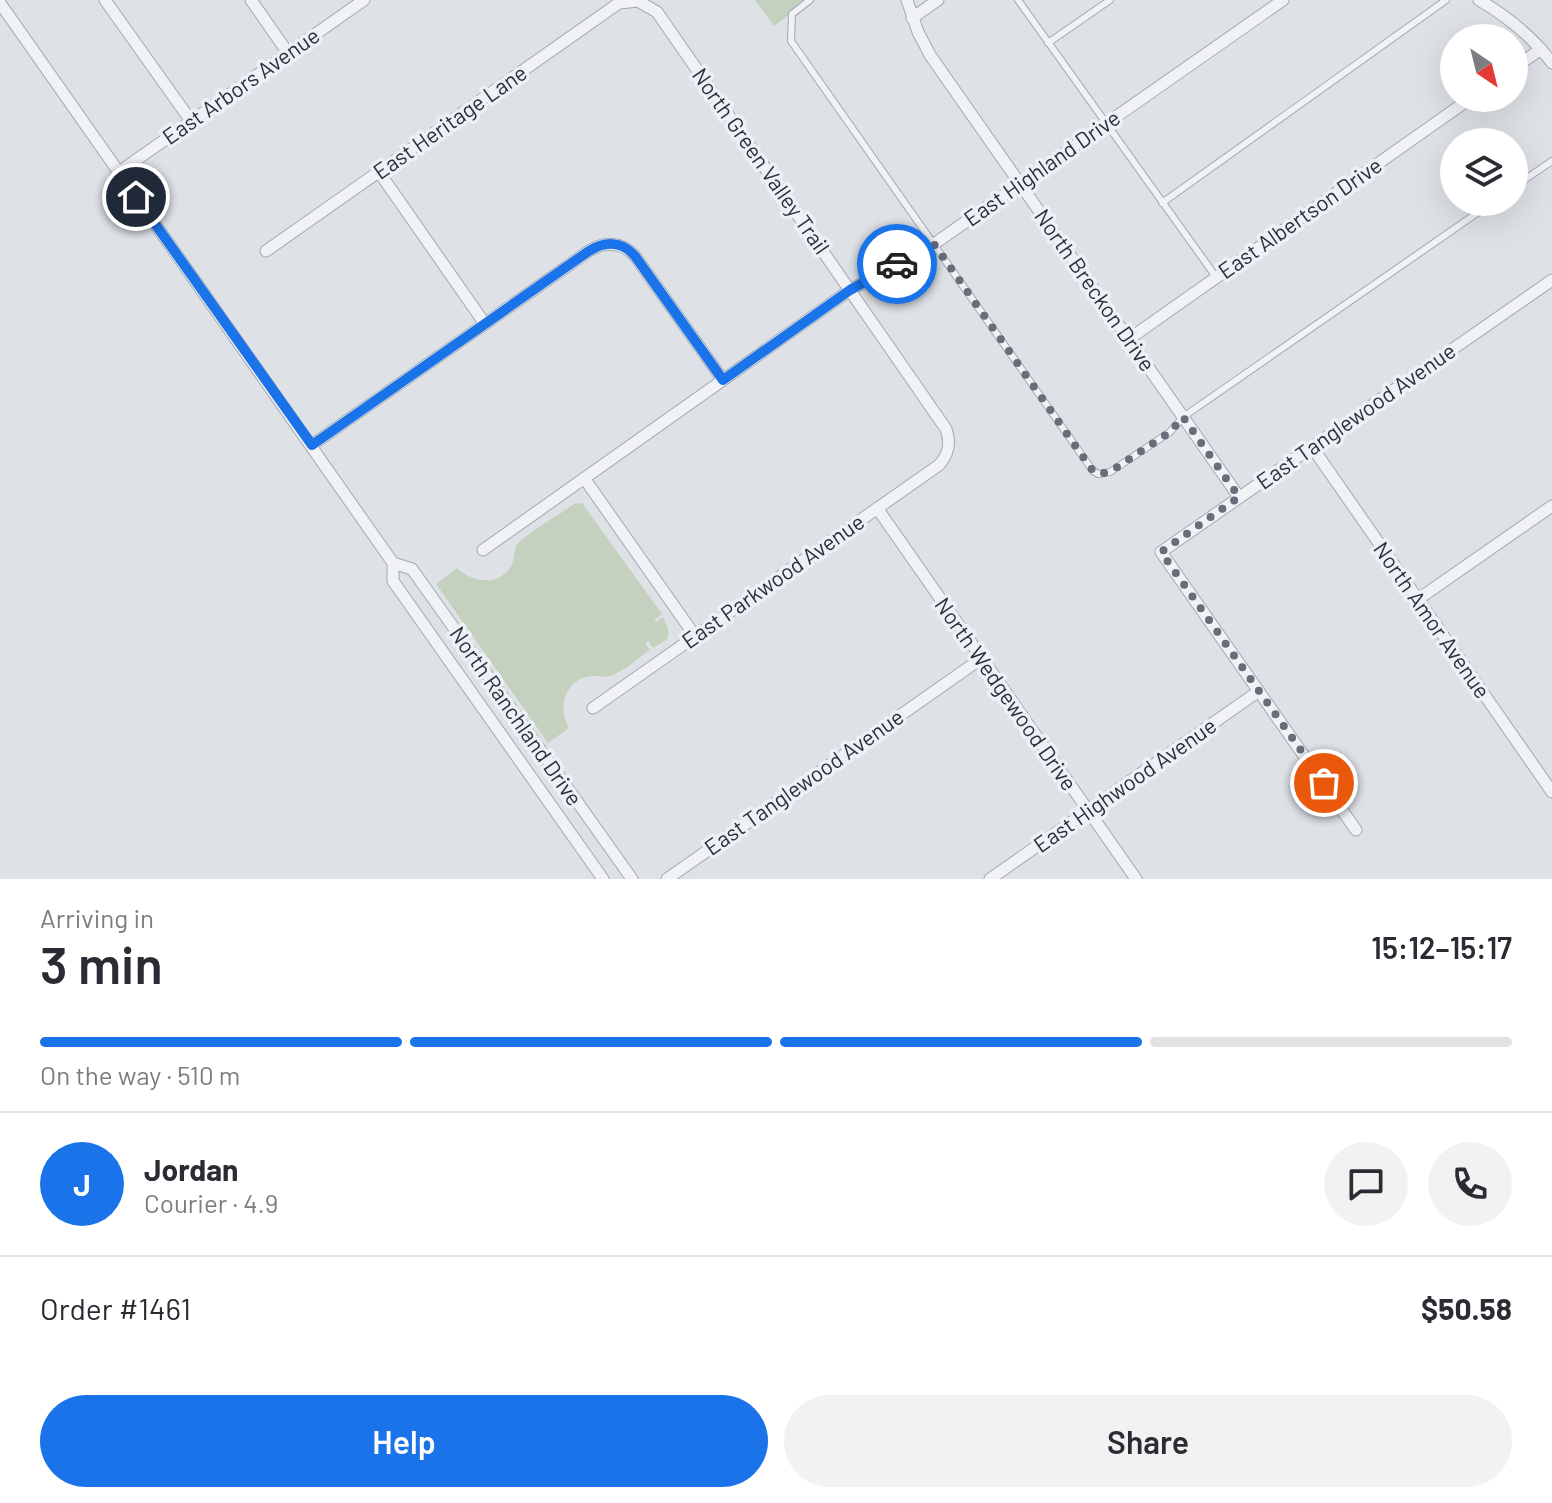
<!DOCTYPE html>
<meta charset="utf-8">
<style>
:root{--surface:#fff;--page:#f2f2f3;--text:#2b2b33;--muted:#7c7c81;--line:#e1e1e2;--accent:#1a73e8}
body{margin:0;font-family:Barlow,sans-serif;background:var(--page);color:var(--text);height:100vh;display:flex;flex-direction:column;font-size:30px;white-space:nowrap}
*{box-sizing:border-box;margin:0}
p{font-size:26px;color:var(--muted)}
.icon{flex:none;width:44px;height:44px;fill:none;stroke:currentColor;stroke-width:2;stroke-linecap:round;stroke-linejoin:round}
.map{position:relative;height:879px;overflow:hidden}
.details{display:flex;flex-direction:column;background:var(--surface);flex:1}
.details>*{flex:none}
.needle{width:52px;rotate:145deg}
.buttons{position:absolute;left:1440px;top:24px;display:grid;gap:16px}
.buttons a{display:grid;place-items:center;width:88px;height:88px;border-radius:50%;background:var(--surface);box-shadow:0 8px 32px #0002;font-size:40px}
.pin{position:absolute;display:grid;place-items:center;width:68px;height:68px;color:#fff;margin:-34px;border:4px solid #fff;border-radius:50%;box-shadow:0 2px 8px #0007}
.courier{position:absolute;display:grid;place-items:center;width:80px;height:80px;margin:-40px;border:6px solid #1a73e8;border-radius:50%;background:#fff;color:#222;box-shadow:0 2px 10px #0007}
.overview em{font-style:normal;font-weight:600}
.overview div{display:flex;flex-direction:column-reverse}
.overview{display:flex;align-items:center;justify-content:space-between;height:136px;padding:0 40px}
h1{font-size:52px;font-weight:600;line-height:60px}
.bar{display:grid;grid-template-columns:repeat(4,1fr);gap:12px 8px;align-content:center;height:96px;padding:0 40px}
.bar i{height:10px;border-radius:6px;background:var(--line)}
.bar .active{background:var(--accent)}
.bar p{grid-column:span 4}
.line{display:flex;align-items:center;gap:20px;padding:0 40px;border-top:2px solid var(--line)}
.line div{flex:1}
.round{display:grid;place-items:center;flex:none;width:84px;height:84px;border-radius:42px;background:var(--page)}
.cta{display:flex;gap:16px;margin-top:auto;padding:16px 40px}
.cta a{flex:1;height:92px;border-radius:48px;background:var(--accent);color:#fff;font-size:32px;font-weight:600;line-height:92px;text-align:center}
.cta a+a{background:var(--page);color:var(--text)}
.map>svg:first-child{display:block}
.green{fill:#c4d1bf}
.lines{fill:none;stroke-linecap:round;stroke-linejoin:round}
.service-casing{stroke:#a3a9b1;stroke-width:8}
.minor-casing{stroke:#a3a9b1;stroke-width:13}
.service{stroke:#f0f2f6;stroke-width:6}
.minor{stroke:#f0f2f6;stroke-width:11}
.done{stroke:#676e79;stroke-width:8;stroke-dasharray:0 14.4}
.route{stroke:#1a73e8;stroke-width:10}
.labels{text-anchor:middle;stroke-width:7;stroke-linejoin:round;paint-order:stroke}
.street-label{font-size:22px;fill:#27303e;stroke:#edf1f5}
</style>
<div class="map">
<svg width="1552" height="879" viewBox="0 0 1552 879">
<rect width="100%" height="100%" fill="#dee2e7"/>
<!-- green -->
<path class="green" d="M 755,0 L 810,0 L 774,26 Z
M 582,503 L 662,614 L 654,621 L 656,622 L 663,617 L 669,632 L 667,639 L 653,648 L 648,641 L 645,643 L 650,650 C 638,658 626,670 613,675 C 605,678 601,676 594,676 C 567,676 556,707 569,728 L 548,743 L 436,584 L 457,568 C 473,583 500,587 512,564 C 515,558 513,550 517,545 C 525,534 562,513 574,504 Z"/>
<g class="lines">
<!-- service casing -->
<g class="service-casing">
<path id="service" d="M 810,0 L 792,14 L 791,41 L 1093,471 L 1098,474 L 1110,472 L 1170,432 L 1183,417 L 1493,202
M 1018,0 L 1216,277
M 1048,43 L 1110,0
M 1514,187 L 1552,161
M 1162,203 L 1446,0"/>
</g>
<!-- minor casing -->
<g class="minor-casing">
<path id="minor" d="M 105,0 L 191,121
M 251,0 L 288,53
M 907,0 L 918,32 L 930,55 L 1239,497
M 1479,0 C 1508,17 1532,36 1552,63
M 0,3 L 393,563 L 393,581 L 603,879
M 912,18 L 938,0
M 1514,68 L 1541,49
M 119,172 L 364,0
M 379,172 L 485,324
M 266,251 L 619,3 L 638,1 L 657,12 L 946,429 C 951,443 949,454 939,465 L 593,708
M 1129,339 L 1471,98
M 312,445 L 589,251 C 605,241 622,242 635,256 L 723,380
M 1312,447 L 1552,792
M 584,478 L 695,636
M 877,508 L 1136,879
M 483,550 L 850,290 L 934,244 L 1283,0
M 393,563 L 412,569 L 632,879
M 1417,600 L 1552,506
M 1356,830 L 1161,552 L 1552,280
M 667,879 L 982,658
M 990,879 L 1259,691"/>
</g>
<!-- service -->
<use href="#service" class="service"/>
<!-- minor -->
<use href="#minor" class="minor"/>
</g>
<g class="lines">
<!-- done -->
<path class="done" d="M 897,264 L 934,244 L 1093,471 L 1098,474 L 1110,472 L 1170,432 L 1183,417 L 1239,497 L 1161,552 L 1324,783"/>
<!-- route -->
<path class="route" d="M 136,197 L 312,445 L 589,251 C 605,241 622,241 635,256 L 723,380 L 850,290 L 897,264"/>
</g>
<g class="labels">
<!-- street labels -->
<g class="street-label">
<text transform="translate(241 86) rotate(-35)" y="8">East Arbors Avenue</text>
<text transform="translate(450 122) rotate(-35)" y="8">East Heritage Lane</text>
<text transform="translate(761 161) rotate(55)" y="8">North Green Valley Trail</text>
<text transform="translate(1042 168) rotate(-35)" y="8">East Highland Drive</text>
<text transform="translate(1300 218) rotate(-35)" y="8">East Albertson Drive</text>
<text transform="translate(1095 290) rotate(55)" y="8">North Breckon Drive</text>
<text transform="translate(1356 416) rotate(-35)" y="8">East Tanglewood Avenue</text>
<text transform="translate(773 581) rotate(-35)" y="8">East Parkwood Avenue</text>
<text transform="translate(1432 620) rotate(55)" y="8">North Amor Avenue</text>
<text transform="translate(1006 694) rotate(55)" y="8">North Wedgewood Drive</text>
<text transform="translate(516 716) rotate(55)" y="8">North Ranchland Drive</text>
<text transform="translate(804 782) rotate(-35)" y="8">East Tanglewood Avenue</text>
<text transform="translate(1125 785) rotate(-35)" y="8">East Highwood Avenue</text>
</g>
</g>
</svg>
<div class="buttons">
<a><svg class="needle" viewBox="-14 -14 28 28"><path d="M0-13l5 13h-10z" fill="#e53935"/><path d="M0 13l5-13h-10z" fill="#7c7c81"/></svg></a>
<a><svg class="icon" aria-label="layers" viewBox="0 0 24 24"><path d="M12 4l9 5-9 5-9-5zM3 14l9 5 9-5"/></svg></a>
</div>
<div class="pin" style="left:1324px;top:783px;background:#ea580c"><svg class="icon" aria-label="bag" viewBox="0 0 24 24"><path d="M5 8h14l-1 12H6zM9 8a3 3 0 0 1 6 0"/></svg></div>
<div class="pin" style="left:136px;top:197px;background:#1f2937"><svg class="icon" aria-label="home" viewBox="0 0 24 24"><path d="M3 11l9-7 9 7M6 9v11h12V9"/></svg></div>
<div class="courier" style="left:897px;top:264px"><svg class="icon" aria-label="car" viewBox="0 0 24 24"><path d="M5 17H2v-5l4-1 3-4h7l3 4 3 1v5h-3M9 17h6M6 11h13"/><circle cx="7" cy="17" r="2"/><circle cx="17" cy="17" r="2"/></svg></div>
</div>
<section class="details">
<div class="overview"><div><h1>3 min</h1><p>Arriving in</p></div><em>15:12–15:17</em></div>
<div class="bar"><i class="active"></i><i class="active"></i><i class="active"></i><i></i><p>On the way · 510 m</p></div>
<div class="line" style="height:144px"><b class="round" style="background:var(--accent);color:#fff">J</b><div><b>Jordan</b><p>Courier · 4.9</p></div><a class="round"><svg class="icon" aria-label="chat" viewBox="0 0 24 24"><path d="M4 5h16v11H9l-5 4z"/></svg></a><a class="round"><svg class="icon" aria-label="phone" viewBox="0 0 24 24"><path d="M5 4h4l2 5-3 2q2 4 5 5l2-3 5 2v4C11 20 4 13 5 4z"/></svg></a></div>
<div class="line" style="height:104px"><div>Order #1461</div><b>$50.58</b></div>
<div class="cta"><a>Help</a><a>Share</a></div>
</section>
